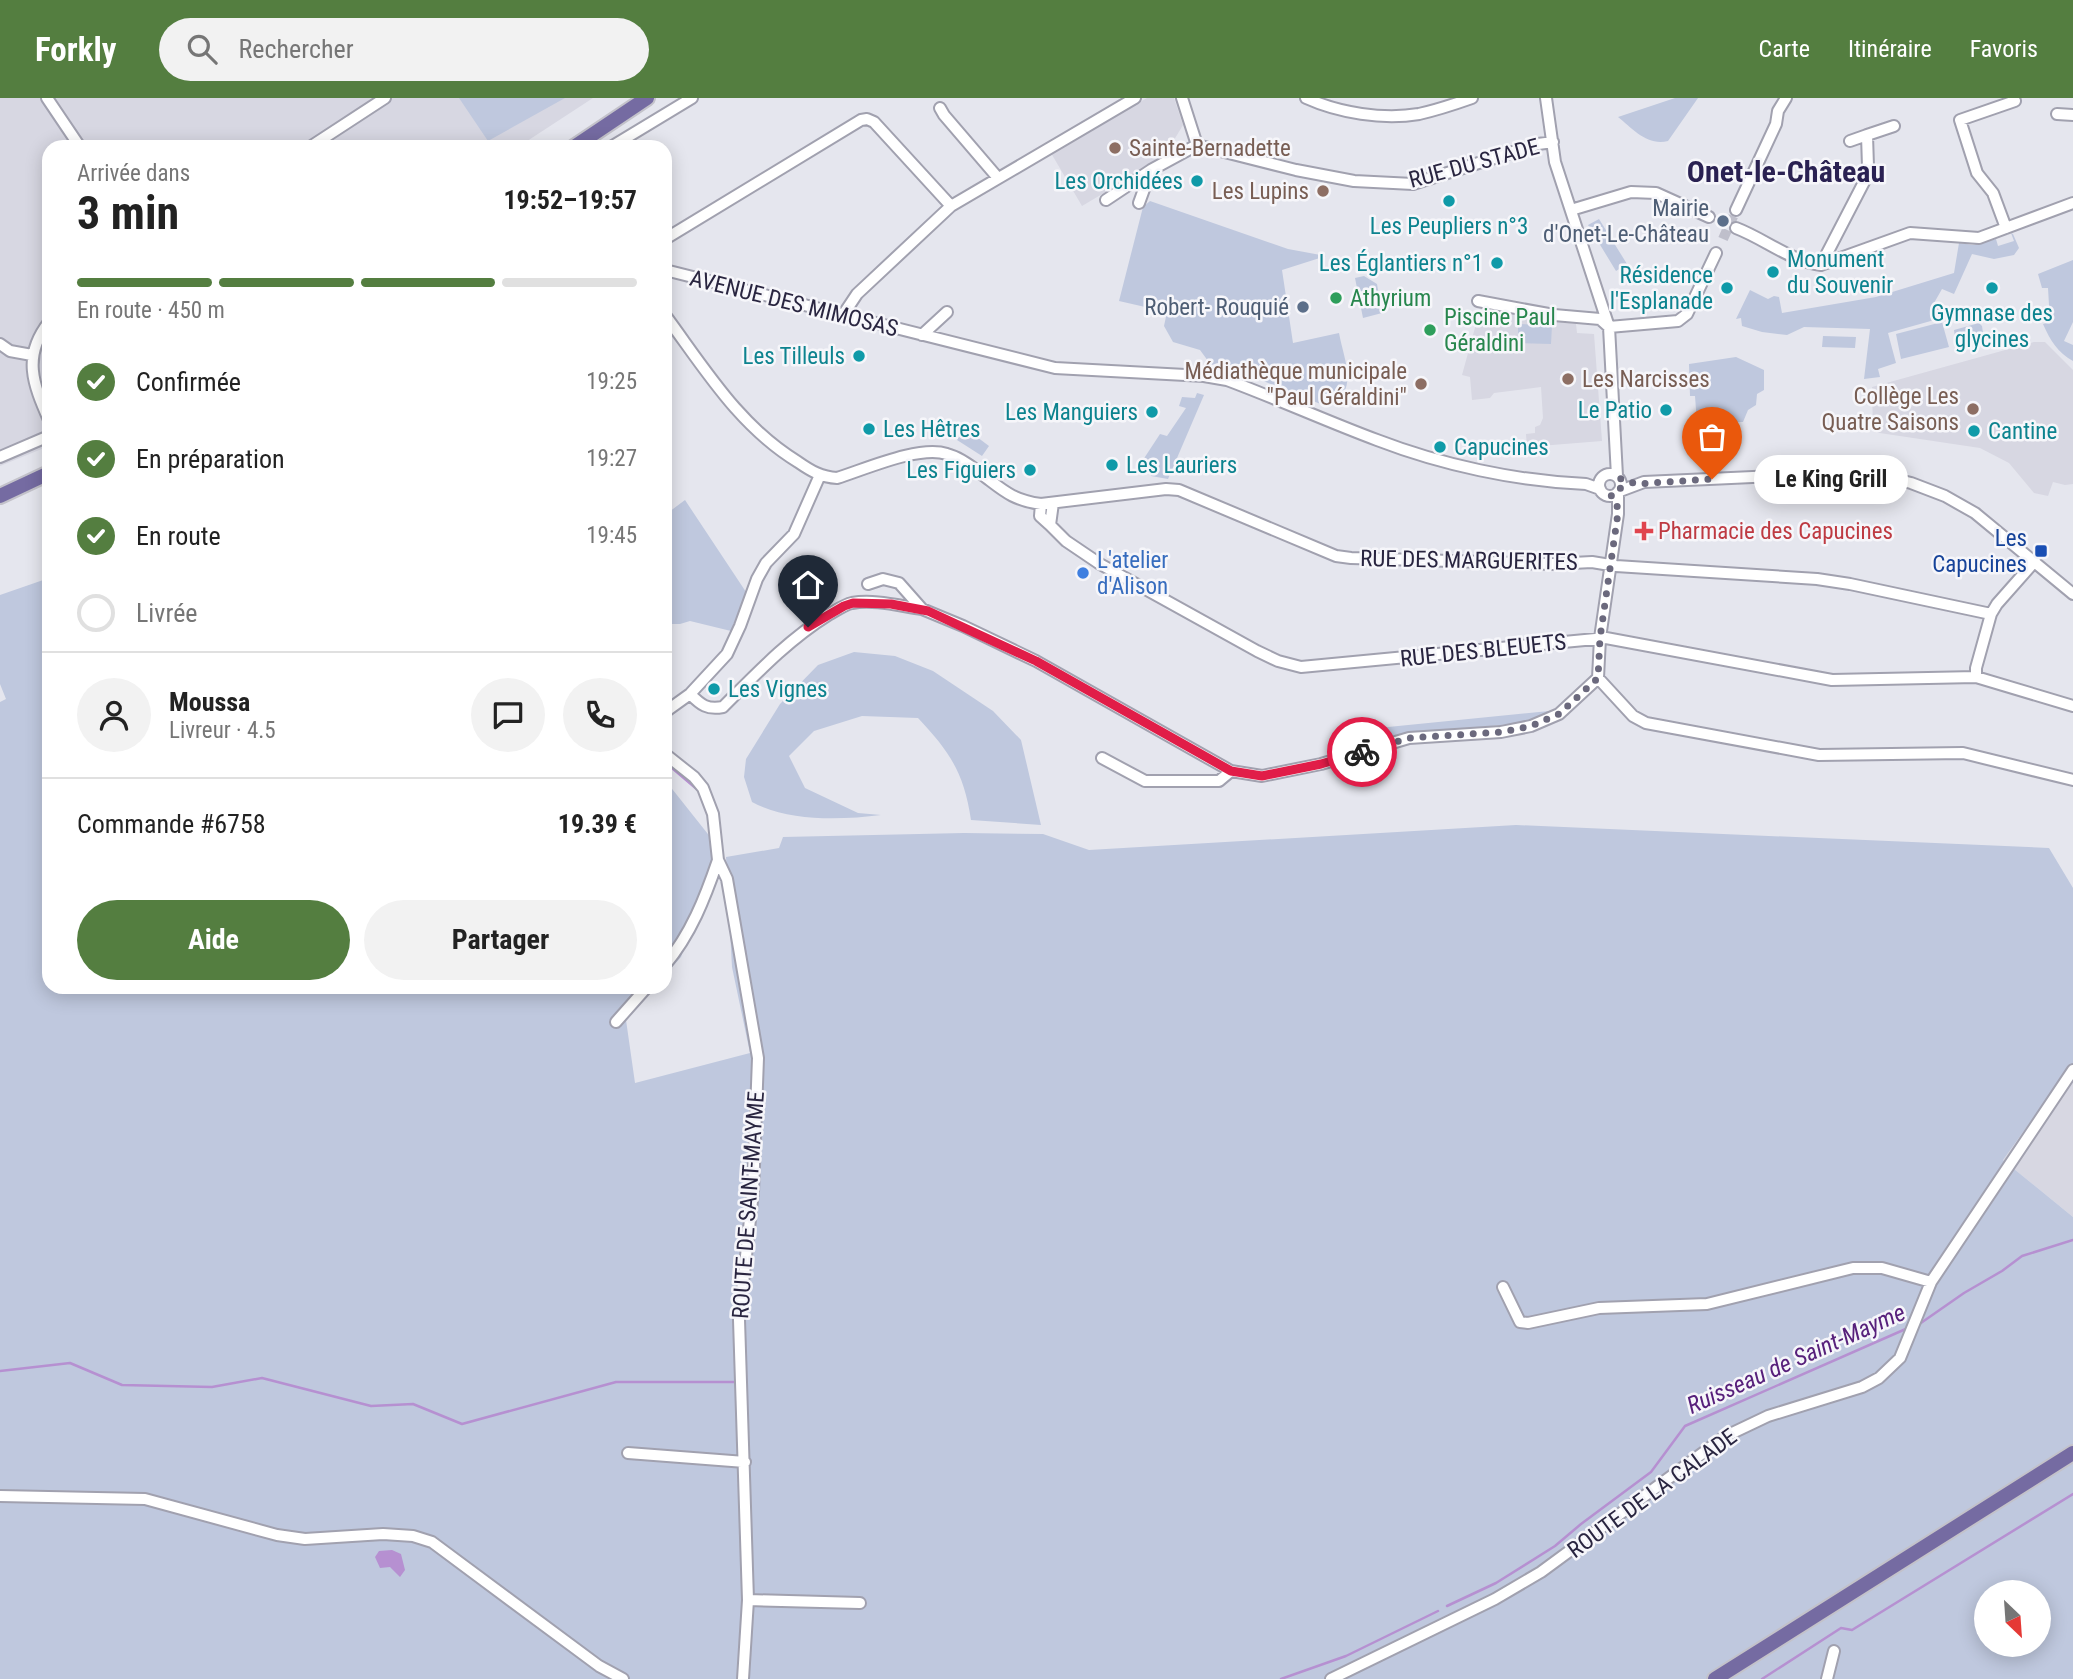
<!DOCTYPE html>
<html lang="fr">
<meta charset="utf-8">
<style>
:root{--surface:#fff;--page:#f2f2f2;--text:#222;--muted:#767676;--line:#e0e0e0;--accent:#547e40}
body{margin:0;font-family:"Roboto Condensed",sans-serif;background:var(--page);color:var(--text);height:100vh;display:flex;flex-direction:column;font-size:26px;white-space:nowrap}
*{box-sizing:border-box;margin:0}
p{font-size:23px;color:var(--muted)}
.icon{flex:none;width:38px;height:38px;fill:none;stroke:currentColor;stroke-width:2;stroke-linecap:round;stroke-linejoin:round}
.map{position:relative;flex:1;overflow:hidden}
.sheet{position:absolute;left:42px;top:42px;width:630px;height:854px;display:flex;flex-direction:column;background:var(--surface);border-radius:21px;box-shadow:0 4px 18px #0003}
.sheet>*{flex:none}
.needle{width:46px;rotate:155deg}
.buttons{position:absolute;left:1974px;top:1482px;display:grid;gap:14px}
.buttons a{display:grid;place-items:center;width:77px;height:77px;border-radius:50%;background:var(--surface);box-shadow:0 4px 18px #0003;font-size:35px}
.pin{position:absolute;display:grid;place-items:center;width:60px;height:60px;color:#fff;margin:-72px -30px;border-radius:50% 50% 50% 0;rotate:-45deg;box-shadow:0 0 7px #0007}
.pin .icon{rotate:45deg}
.courier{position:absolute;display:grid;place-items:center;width:70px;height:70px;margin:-35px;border:5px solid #e11d48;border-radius:50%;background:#fff;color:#222;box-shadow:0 2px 9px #0007}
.bubble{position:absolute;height:49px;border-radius:24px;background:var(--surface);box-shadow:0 4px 18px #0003;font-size:23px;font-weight:700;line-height:49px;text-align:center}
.summary em{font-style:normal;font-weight:700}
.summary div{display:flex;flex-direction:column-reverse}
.summary{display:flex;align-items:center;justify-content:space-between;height:119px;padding:0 35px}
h1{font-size:46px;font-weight:700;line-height:52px}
.bar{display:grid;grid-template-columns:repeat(4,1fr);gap:10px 7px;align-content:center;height:84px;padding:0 35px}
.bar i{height:9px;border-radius:5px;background:var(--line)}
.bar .current{background:var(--accent)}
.bar p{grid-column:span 4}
.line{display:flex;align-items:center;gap:18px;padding:0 35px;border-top:2px solid var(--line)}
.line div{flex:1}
.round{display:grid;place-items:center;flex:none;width:74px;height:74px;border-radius:37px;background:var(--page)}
ol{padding:0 35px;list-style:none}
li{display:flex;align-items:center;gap:21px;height:77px}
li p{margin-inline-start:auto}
li .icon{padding:7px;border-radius:50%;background:var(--accent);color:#fff;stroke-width:4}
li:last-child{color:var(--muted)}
li i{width:38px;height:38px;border:4px solid var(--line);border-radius:50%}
.action{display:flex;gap:14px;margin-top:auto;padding:14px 35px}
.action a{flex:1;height:80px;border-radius:42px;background:var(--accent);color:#fff;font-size:28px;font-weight:700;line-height:80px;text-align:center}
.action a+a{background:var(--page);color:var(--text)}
header{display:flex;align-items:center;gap:42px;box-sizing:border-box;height:98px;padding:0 35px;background:var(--accent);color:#fff}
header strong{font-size:33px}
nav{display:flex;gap:38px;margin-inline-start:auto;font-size:24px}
.search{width:490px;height:63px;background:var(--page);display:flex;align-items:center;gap:18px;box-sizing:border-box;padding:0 24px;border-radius:38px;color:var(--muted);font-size:26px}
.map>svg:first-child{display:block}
.built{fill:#d7d7e2}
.green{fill:#bfc8de;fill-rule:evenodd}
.water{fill:#b690d1}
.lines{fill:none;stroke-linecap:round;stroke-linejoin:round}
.stream{stroke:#b690d1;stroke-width:2.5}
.minor-tunnel{stroke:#bfbfcb;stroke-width:10;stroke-dasharray:10 5;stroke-linecap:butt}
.minor-casing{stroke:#a1a1af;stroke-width:14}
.major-casing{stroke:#c3c2ca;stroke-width:18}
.minor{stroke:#fff;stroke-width:10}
.major{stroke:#756ba2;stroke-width:14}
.done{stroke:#6b697d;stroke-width:7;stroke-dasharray:0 12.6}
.route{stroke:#e11d48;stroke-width:9}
.education-dot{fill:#8d6e63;stroke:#f6f6fa;stroke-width:2.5}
.culture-dot{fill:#0f9aa8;stroke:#f6f6fa;stroke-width:2.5}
.service-dot{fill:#5c6f8a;stroke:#f6f6fa;stroke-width:2.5}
.leisure-dot{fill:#2e9e5b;stroke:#f6f6fa;stroke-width:2.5}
.health-dot{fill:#e0444e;stroke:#f6f6fa;stroke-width:2.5}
.transit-dot{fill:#1a4fb4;stroke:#f6f6fa;stroke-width:2.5}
.shop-dot{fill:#3f7fe0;stroke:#f6f6fa;stroke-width:2.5}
.labels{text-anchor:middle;stroke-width:5;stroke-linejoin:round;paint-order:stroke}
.education-label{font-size:23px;fill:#785e54;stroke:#f6f6fa;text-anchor:end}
.street-label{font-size:23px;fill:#292540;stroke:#f6f6fa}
.culture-label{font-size:23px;fill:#0d838f;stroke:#f6f6fa;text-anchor:end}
.service-label{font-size:23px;fill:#4e5e75;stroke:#f6f6fa;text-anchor:end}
.leisure-label{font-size:23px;fill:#27864d;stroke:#f6f6fa;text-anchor:start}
.health-label{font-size:23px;fill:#be3a42;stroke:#f6f6fa;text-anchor:start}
.transit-label{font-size:23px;fill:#164399;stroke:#f6f6fa;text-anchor:end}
.shop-label{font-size:23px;fill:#366cbe;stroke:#f6f6fa;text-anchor:start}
.water-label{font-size:24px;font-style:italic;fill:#57207b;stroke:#f6f6fa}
.district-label{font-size:30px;font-weight:bold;fill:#2a2152;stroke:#f6f6fa}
</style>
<header>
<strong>Forkly</strong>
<div class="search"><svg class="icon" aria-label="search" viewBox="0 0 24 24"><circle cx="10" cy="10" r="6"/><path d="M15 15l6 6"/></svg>Rechercher</div>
<nav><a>Carte</a><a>Itinéraire</a><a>Favoris</a></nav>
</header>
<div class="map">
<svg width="2073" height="1581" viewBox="0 0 2073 1581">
<rect width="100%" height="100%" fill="#e5e6ee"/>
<!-- built -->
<path class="built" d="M 0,0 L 593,0 L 518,49 L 49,49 L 49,348 L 0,368 Z
M 1147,0 L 1174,0 L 1183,27 L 1174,42 L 1173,54 L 1082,108 L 1051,55 Z
M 1508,215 L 1576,226 L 1577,235 L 1594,236 L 1602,343 L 1527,349 L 1526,336 L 1535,335 L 1535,329 L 1540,327 L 1543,320 L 1541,289 L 1494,295 L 1490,300 L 1472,302 L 1470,279 L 1462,277 L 1476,226 L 1483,221 L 1506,227 Z
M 2034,244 L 2045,244 L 2073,272 L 2073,386 L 2065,387 L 2053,384 L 2048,398 L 2034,395 L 2009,365 L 1980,350 L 1873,334 L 1872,289 Z
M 2073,965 L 2073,1119 L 2003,1062 Z"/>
<!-- green -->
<path class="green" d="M 459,0 L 565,0 L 488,43 Z
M 1675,0 L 1698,0 L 1668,43 C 1647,48 1633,31 1618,19 Z
M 1150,103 L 1288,151 L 1326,158 L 1282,172 L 1293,245 L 1339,235 C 1344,263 1360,293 1328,309 L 1218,265 L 1211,267 L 1200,252 L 1173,244 L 1164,228 L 1167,214 L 1119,203 L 1143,109 Z
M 1599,121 L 1627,166 L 1616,173 L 1588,127 Z
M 2011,135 L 2013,136 L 2019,150 L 2014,157 L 1994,161 L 1972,156 L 1954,196 L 1942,191 L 1934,205 L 1945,219 L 1888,235 L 1896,265 L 1878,271 L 1880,279 L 1864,281 L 1870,231 L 1804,229 L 1787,237 L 1762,234 L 1742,228 L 1741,220 L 1736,221 L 1750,192 L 1768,201 L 1774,198 L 1779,199 L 1782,215 L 1876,199 L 1954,175 L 1959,145 L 1973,147 L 1996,141 L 1998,148 L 2014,143 Z
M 2073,162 L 2073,224 L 2064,243 L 2073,247 L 2073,263 C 2058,255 2050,242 2043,226 L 2050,224 L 2048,190 L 2042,190 L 2038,176 Z
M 1364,178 L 1377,186 L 1382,215 L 1363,220 L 1355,180 Z
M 1942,224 L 1949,249 L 1901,261 L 1896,236 Z
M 1979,225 L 1982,228 L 1984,242 L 1959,249 L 1956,246 L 1954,232 Z
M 1518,226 L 1552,227 L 1551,246 L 1518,245 Z
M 1823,238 L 1856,239 L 1855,250 L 1822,249 Z
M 1736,259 L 1764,272 L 1764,292 L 1757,296 L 1756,307 L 1748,312 L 1743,324 L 1697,325 L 1695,298 L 1690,298 L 1689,266 Z
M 1197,295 L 1204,297 L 1168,381 L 1151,378 L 1153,367 L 1139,368 L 1160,336 L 1167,338 L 1186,310 L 1179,308 L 1182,299 L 1195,300 Z
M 965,330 L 989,348 L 982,358 L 957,342 Z
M 685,402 L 746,494 L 731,533 L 690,523 L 680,526 L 665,526 L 665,417 Z
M 49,480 L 49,889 L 655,889 L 626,922 L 635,985 L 750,955 L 732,869 L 726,759 L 779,750 L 783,739 L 964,735 L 1043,736 L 1089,752 L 1516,727 L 2049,750 L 2073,790 L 2073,965 L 2003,1062 L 2073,1119 L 2073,1581 L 0,1581 L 0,604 L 6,601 L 0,586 L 0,497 ZM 1986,1494 L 2039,1494 L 2039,1547 L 1986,1547 Z
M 854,554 L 895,558 L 933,573 L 993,613 L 1021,642 L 1041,727 L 971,722 C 964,675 950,654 918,620 L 862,618 L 814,633 L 789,658 L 805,690 L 858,715 L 881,717 C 841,722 789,724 752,704 L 744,679 L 746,661 L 780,606 L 818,567 Z
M 1549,613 L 1531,624 L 1433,634 L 1336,657 L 1338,634 Z
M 665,682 L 719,750 L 681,859 L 665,877 Z"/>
<!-- water -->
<path class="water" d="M 392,1452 L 401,1456 L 405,1472 L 400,1479 L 390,1469 L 380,1470 L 375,1459 L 379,1453 Z"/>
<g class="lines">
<!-- stream -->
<path class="stream" d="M 665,664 L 699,693
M 743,844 L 745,853
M 1918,1227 L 1964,1195 L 2002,1173 L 2022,1158 L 2073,1142
M 0,1273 L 70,1265 L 122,1287 L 212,1289 L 262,1280 L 371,1308 L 413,1306 L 462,1326 L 616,1284 L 737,1284
M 1447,1508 L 1496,1485 L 1555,1448 L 1581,1426 L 1651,1374 L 1685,1328 L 1908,1230
M 1281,1581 L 1346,1558 L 1438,1513
M 1762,1581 L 1841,1530 L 1852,1532 L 2073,1396"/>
<!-- minor-tunnel -->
<path class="minor-tunnel" d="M 1723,141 L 1736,112"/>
<!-- minor casing -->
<g class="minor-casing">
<path id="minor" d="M 47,0 L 80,49
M 1182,0 L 1197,47
M 1306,0 C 1339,15 1383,22 1419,16 C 1437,12 1455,6 1472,0
M 1546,0 L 1555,64 L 1609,229 L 1617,378
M 940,10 L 944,17 L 998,80
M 2057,16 L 2073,17
M 1850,43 L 1867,37
M 1197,47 L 1296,72 L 1354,83 L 1413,86 L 1538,46 L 1553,44
M 310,49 L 385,0
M 611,49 L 692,0
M 1106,102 L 1151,72 L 1197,47
M 1139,105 L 1151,72
M 1571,112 L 1631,94 L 1656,95 L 1709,119
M 1736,112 L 1776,26 L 1778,13 L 1786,0
M 1736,130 C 1765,141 1790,163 1821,167 L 1910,135 L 1979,140 L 2073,105
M 2006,130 L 1993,95 L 1977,75 L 1960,22 L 2015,3
M 665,141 L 861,22 L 867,21 L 874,24 L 951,108
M 1821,167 L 1864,84 L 1868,69 L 1867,37 L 1894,28
M 665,172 L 1055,270 L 1204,278 L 1227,282 C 1278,301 1326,323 1377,342 C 1442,367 1516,383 1586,386 L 1600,391
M 1478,203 L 1554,217 L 1600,221 L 1609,229 L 1678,223 L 1687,216 L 1716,155
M 665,217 C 705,271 739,328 798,364 C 811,373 821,379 837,380 C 866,371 919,347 947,356 C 959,359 970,367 980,375 C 1002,391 1011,402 1041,406 L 1166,391 L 1179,392 L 1336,458 L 1351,460 L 1553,466 L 1592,464 L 1616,468 L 1817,481 L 1850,486 L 1991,516
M 843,217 L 857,196 L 951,108 L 1135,0
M 49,224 C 22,258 33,286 49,322
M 922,237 L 947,214
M 0,246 L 10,253 L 32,257
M 0,359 L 49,338
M1599 387a11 11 0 1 1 22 0a11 11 0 1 1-22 0Z
M 1620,393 L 1644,384 L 1838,375 L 1887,379 L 1911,385 L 1945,398 L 1975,415 L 2073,496
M 1041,406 L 1040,418 L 1050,427 L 1053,405
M 1050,427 L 1066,443 L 1100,466 L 1257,553 L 1278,563 L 1301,569 L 1606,540 L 1832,582 L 1976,579 L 2073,608
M 868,486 L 883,481 L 899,485 L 922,511 L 963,528 L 1036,563 L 1231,673 L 1262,678 L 1321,666 L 1409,640 L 1501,634 L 1531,628 L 1559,616 L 1598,580
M 1976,579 L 1976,570 L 1991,516 L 1997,506 L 2035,463
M 1598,580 L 1633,618 L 1646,625 L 1819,657 L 1963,655 L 2073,682
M 1598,580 L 1600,540 L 1618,416 L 1618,394
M 690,596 C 701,607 707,612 723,609 C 756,576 788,542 828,517 C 836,513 843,507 852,505 C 874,501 900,508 922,511
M 665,614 L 690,596 L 727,556 L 740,528 L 757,481 L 766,465 L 794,436 L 820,377
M 665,656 L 694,679 L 703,690 L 713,716 L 718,762 L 727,781 L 758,960 L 753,1094 L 739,1222 L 748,1502 L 743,1581
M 1102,660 L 1145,683 L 1219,683 L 1231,673
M 665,867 C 691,836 705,800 718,762
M 616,924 L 647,889
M 1503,1189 L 1520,1224 L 1528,1225 L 1599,1210 L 1707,1206 L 1853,1170 L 1882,1170 L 1931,1184
M 628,1355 L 745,1364
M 0,1398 L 145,1401 L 277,1437 L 305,1441 L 383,1436 L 413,1438 L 432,1444 L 599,1568 L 623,1581
M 748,1502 L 860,1505
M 1331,1581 L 1495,1501 L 1541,1474 L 1726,1338 L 1768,1318 L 1862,1289 L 1879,1280 L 1900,1260 L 1931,1184 L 2073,972
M 1827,1581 L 1834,1553"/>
</g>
<!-- major casing -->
<g class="major-casing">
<path id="major" d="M 574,49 L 647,0
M 0,398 L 49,375
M 1715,1581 L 2073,1355"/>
</g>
<!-- minor -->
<use href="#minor" class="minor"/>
<!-- major -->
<use href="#major" class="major"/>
</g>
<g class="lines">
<!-- done -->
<path class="done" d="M 1362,654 L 1409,640 L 1502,634 L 1531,628 L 1559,616 L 1598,580 L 1600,540 L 1618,415 L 1618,410 L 1611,398 L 1620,393 L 1621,386 L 1619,380 L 1636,386 L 1712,381"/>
<!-- route -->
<path class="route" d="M 808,529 L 844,508 L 853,505 L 891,506 L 928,513 L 1036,563 L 1231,673 L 1262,678 L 1321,666 L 1362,654"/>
</g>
<!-- markers -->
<g class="education-dot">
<circle cx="1115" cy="50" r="7"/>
<circle cx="1323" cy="93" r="7"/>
<circle cx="1568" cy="281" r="7"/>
<circle cx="1421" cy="286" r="7"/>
<circle cx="1973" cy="311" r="7"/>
</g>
<g class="culture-dot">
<circle cx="1197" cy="83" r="7"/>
<circle cx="1449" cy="103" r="7"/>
<circle cx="1497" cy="165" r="7"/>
<circle cx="1773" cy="174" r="7"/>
<circle cx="1727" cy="190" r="7"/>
<circle cx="1992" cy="190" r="7"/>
<circle cx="859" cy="258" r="7"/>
<circle cx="1666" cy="312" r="7"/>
<circle cx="1152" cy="314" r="7"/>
<circle cx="869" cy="331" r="7"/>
<circle cx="1974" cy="333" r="7"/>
<circle cx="1440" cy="349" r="7"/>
<circle cx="1112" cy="367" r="7"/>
<circle cx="1030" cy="372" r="7"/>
<circle cx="714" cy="591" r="7"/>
</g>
<g class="service-dot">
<circle cx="1723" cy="123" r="7"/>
<circle cx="1303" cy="209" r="7"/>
</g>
<g class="leisure-dot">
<circle cx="1336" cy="200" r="7"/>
<circle cx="1430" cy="232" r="7"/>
</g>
<path class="health-dot" d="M1640.5 422.5h7v7h7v7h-7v7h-7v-7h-7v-7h7z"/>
<rect class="transit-dot" x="2034" y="446" width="14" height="14" rx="3.5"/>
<circle class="shop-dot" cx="1083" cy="475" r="7"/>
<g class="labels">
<!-- education labels -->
<g class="education-label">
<text x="1129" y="58" text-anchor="start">Sainte-Bernadette</text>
<text x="1309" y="101">Les Lupins</text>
<text x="1407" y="281">Médiathèque municipale<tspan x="1407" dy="26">"Paul Géraldini"</tspan></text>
<text x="1582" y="289" text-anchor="start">Les Narcisses</text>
<text x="1959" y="306">Collège Les<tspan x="1959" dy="26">Quatre Saisons</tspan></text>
</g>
<!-- street labels -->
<g class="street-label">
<text transform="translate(1474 65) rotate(-15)" y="8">RUE DU STADE</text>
<text transform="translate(794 205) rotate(14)" y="8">AVENUE DES MIMOSAS</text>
<text transform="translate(1469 462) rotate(1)" y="8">RUE DES MARGUERITES</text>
<text transform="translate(1483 552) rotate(-6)" y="8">RUE DES BLEUETS</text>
<text transform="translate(748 1107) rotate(-86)" y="8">ROUTE DE SAINT-MAYME</text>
<text transform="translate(1652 1395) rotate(-36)" y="8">ROUTE DE LA CALADE</text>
</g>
<!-- culture labels -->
<g class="culture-label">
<text x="1183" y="91">Les Orchidées</text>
<text x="1449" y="136" text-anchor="middle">Les Peupliers n°3</text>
<text x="1787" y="169" text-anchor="start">Monument<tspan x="1787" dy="26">du Souvenir</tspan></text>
<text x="1483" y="173">Les Églantiers n°1</text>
<text x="1713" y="185">Résidence<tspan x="1713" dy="26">l'Esplanade</tspan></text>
<text x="1992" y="223" text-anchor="middle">Gymnase des<tspan x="1992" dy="26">glycines</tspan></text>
<text x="845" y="266">Les Tilleuls</text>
<text x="1652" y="320">Le Patio</text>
<text x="1138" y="322">Les Manguiers</text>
<text x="883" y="339" text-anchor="start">Les Hêtres</text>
<text x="1988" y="341" text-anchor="start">Cantine</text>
<text x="1454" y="357" text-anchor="start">Capucines</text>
<text x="1126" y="375" text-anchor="start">Les Lauriers</text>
<text x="1016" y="380">Les Figuiers</text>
<text x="728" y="599" text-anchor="start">Les Vignes</text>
</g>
<!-- service labels -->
<g class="service-label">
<text x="1709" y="118">Mairie<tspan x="1709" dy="26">d'Onet-Le-Château</tspan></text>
<text x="1289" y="217">Robert- Rouquié</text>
</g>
<!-- leisure labels -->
<g class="leisure-label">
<text x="1350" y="208">Athyrium</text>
<text x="1444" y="227">Piscine Paul<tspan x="1444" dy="26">Géraldini</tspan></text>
</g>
<!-- health labels -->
<g class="health-label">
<text x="1658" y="441">Pharmacie des Capucines</text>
</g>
<!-- transit labels -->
<g class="transit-label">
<text x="2027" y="448">Les<tspan x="2027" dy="26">Capucines</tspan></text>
</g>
<!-- shop labels -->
<g class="shop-label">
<text x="1097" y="470">L'atelier<tspan x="1097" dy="26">d'Alison</tspan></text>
</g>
<!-- water labels -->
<g class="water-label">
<text transform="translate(1796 1261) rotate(-24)" y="8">Ruisseau de Saint-Mayme</text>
</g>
<!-- district labels -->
<g class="district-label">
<text x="1786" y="84">Onet-le-Château</text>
</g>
</g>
</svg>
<div class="buttons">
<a><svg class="needle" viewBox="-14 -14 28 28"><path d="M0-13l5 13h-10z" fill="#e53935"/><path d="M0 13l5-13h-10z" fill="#767676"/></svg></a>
</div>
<div class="pin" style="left:1712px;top:381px;background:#ea580c"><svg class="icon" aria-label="bag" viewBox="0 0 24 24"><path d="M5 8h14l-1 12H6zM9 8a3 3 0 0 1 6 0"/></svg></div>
<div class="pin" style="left:808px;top:529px;background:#1f2937"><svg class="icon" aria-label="home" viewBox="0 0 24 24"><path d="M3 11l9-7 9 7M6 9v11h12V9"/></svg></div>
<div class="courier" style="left:1362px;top:654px"><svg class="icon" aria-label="bike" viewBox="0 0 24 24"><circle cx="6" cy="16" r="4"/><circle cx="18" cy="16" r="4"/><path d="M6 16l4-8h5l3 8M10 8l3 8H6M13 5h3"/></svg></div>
<div class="bubble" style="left:1754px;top:357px;width:154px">Le King Grill</div>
<section class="sheet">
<div class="summary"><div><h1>3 min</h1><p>Arrivée dans</p></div><em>19:52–19:57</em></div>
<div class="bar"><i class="current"></i><i class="current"></i><i class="current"></i><i></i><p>En route · 450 m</p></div>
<ol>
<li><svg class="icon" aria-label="check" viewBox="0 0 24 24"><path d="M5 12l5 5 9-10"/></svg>Confirmée<p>19:25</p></li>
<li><svg class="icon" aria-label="check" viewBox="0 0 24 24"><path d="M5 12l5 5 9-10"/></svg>En préparation<p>19:27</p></li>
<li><svg class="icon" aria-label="check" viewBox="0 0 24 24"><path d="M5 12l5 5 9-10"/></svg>En route<p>19:45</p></li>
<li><i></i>Livrée</li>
</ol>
<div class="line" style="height:126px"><a class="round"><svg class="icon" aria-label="person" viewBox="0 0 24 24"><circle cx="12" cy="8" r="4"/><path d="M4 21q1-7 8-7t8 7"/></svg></a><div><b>Moussa</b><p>Livreur · 4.5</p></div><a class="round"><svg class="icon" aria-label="chat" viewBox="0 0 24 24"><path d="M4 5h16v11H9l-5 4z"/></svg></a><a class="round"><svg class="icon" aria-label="phone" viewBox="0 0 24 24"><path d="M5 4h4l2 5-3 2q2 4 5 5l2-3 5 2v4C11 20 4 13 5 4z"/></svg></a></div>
<div class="line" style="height:91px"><div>Commande #6758</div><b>19.39 €</b></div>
<div class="action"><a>Aide</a><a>Partager</a></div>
</section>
</div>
